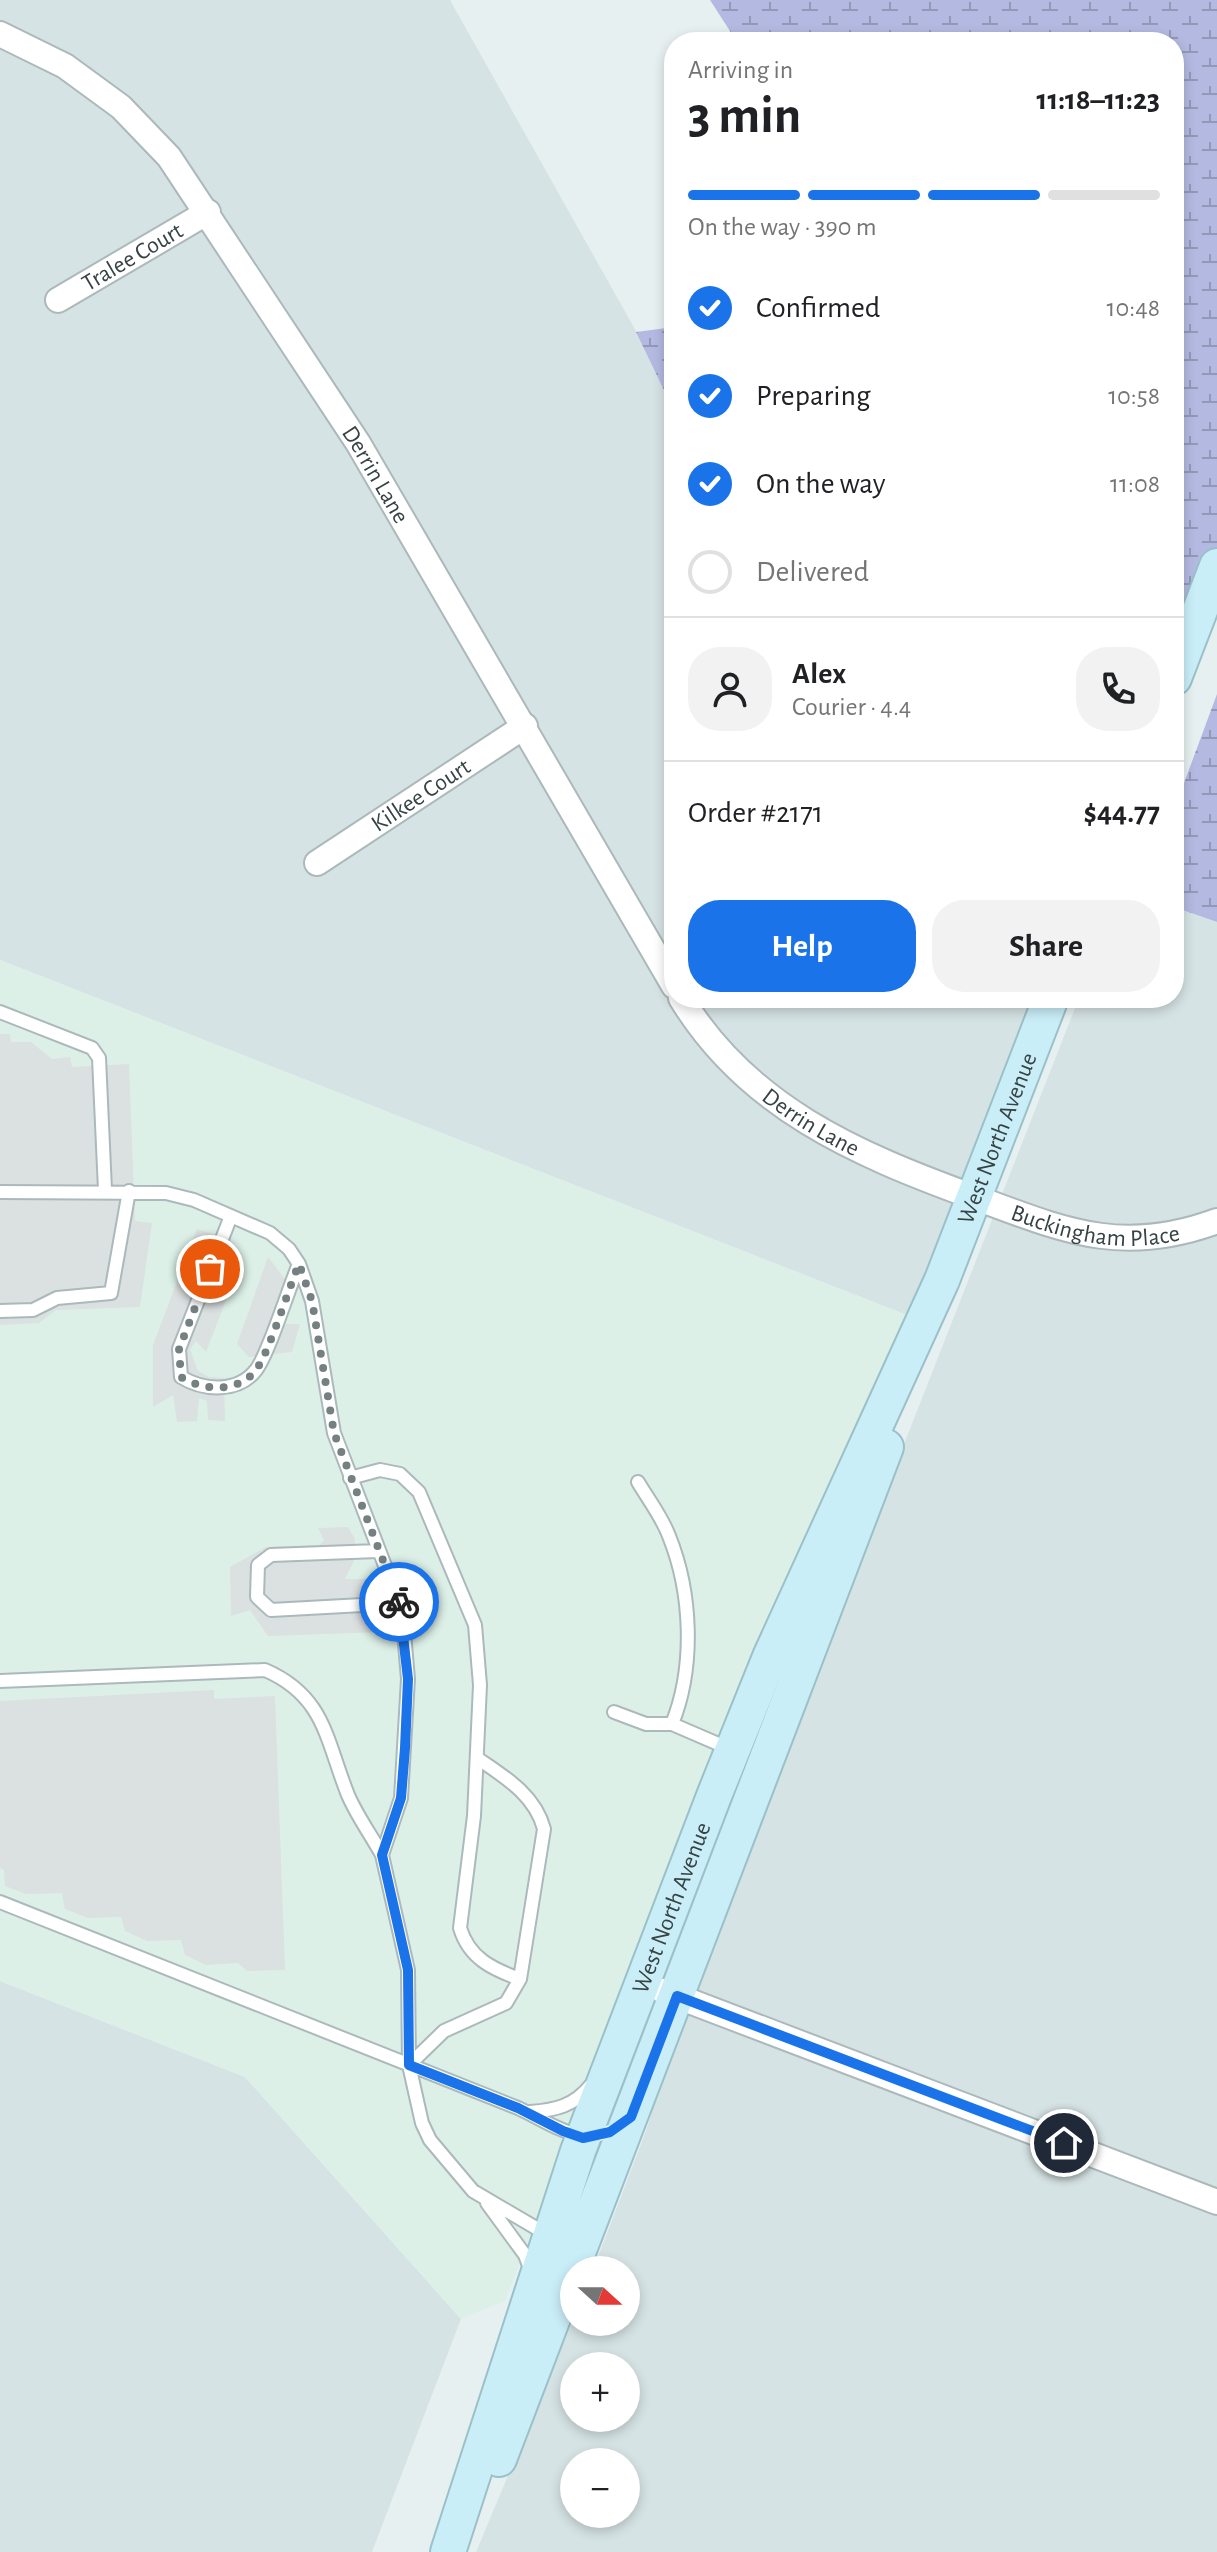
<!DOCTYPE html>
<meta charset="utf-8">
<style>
:root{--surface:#fff;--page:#f2f2f2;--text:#202124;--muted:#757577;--line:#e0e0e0;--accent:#1a73e8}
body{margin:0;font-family:"Alegreya Sans",sans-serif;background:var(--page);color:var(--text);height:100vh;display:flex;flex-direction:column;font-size:30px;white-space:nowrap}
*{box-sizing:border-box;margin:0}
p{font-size:26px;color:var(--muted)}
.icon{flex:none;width:44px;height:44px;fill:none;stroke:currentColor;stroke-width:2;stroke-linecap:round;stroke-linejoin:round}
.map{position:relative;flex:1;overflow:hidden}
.drawer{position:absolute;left:664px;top:32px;width:520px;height:976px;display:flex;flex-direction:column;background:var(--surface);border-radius:32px;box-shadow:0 4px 12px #0003}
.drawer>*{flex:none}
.needle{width:52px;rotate:111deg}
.controls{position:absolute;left:560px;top:2256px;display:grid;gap:16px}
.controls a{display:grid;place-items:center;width:80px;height:80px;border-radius:50%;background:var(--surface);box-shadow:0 4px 12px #0003;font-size:40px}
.pin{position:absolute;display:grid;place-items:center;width:68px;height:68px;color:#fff;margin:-34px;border:4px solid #fff;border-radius:50%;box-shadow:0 2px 8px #0007}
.courier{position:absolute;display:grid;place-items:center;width:80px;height:80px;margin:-40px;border:6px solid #1a73e8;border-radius:50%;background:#fff;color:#222;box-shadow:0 2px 10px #0007}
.headline em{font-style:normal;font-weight:600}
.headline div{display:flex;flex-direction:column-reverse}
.headline{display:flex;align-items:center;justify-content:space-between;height:136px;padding:0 24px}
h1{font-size:52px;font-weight:600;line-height:60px}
.bar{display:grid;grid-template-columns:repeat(4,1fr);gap:12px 8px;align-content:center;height:96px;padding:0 24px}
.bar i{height:10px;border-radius:6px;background:var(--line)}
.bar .active{background:var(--accent)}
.bar p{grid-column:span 4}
.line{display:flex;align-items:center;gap:20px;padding:0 24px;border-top:2px solid var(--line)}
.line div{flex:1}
.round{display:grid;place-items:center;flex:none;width:84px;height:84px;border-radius:32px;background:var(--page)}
ol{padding:0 24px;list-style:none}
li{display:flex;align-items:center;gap:24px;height:88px}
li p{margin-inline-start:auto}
li .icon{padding:8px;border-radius:50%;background:var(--accent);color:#fff;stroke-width:4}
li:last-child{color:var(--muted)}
li i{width:44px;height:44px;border:4px solid var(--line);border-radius:50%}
.button{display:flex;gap:16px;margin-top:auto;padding:16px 24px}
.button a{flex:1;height:92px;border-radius:32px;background:var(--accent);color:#fff;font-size:32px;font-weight:600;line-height:92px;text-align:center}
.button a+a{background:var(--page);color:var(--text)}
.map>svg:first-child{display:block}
.residential{fill:#d6e3e4;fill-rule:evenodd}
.medical{fill:#dcf0e8}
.wetland{fill:url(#wetland-marsh)}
.parking{fill:#dbe0e0}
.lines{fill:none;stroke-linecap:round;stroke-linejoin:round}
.service-casing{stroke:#abb9bb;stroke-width:16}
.minor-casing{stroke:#abb9bb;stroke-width:28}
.secondary-casing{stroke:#9ac0c8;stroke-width:38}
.service{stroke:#fff;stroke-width:12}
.minor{stroke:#fff;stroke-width:24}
.secondary{stroke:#caeef8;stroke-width:34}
.done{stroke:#758080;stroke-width:8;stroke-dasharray:0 14.4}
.route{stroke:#1a73e8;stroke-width:10}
.labels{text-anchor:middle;stroke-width:8;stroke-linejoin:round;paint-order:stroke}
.street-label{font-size:24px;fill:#374343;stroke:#fff}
</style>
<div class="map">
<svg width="1217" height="2552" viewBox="0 0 1217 2552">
<defs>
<pattern id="wetland-marsh" width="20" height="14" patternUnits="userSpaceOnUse" patternTransform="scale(2)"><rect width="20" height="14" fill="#b4b9e1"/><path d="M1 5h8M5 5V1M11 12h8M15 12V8" fill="none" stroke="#9398b8"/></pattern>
</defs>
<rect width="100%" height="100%" fill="#e7f0f1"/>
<!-- residential -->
<path class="residential" d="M 0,0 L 450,0 L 636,331 L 674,411 L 674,998 L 1055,998 L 917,1319 L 0,960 Z
M 1174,907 L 1217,922 L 1217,2552 L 476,2552 L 574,2318 L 574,2322 L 626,2322 L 626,2270 L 593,2270 L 646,2131 L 675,2036 L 714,1950 L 906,1439 L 1079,998 L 1174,998 ZM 574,2366 L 626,2366 L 626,2418 L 574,2418 ZM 574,2462 L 626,2462 L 626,2514 L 574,2514 Z
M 0,1981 L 245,2077 L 461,2319 L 372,2552 L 0,2552 Z"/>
<!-- medical -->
<path class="medical" d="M 0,960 L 917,1319 L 609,2037 L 505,2301 L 461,2319 L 245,2077 L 0,1981 Z"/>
<!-- wetland -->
<path class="wetland" d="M 710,0 L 1217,0 L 1217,582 L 1174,699 L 1174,42 L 737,42 Z
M 674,327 L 674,411 L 636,332 Z
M 1217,694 L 1217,922 L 1174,907 L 1174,810 Z"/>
<!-- parking -->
<path class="parking" d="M 0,1034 L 10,1034 L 11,1042 L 31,1042 L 52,1059 L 70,1057 L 72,1067 L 129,1064 L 135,1221 L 152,1223 L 140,1307 L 56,1310 L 39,1323 L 0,1325 Z
M 197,1229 L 231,1240 L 242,1259 L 206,1352 L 196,1341 L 190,1349 L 198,1371 L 209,1377 L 224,1378 L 225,1421 L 208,1420 L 207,1401 L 199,1398 L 197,1421 L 177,1422 L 173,1395 L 153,1407 L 153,1345 Z
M 268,1257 L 295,1292 L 282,1324 L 300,1324 L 292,1352 L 249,1357 L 237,1344 Z
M 348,1527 L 355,1539 L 354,1561 L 345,1579 L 374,1579 L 369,1594 L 372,1619 L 380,1632 L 268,1636 L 250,1610 L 231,1616 L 230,1567 L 266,1547 L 319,1545 L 324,1540 L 318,1528 Z
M 214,1690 L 214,1699 L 275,1696 L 285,1970 L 247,1971 L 238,1963 L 206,1965 L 185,1955 L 181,1940 L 147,1941 L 125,1931 L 121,1917 L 88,1918 L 65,1909 L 62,1893 L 26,1894 L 5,1886 L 4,1870 L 0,1868 L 0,1701 Z"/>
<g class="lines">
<!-- service casing -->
<g class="service-casing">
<path id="service" d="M 0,1012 L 92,1048 L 99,1058 L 105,1190
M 0,1192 L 166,1193 L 194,1200 L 270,1233 L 289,1249 L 299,1264 L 312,1301 L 334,1433 L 402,1610 L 408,1679 L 401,1798 L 382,1855 L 408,1970 L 409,2065 L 422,2123 L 430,2140 L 473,2191 L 548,2235
M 231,1216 L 179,1349 L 181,1377 C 204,1391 238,1393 256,1370 C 269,1353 289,1287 299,1264
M 0,1311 L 33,1310 L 57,1298 L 111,1293 L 129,1191
M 350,1478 L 380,1470 L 400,1474 L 419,1492 L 475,1625 L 480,1685 L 474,1816 L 460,1928 C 469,1958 492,1969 520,1979 L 544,1829 C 535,1795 505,1777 477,1758
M 638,1482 C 648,1499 662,1517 669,1536 C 692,1593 695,1667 672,1724
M 378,1551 L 271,1555 L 258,1565 L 257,1597 L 271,1610 L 399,1603
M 0,1681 L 265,1670 C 325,1696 326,1740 348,1795 C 357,1816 371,1835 382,1855
M 614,1712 L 646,1724 L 672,1724 L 730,1749
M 0,1902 L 518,2108 C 551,2123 584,2151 619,2126
M 409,2065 L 444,2031 L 506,2003 L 520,1979
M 530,2112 C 556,2110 574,2106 591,2085
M 487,2203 L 525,2255 L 531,2271"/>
</g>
<!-- minor casing -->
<g class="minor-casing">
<g id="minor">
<path id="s1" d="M 0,34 L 65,66 L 121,107 L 169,157 L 358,443 L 674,986"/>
<path id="s2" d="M 58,300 L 208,212"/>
<path id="s3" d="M 317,863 L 525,726"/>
<path id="s4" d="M 681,998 C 747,1107 856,1154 971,1196 C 1061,1229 1120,1257 1217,1221"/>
<path d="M 663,1991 L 1217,2202"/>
</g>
</g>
<!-- secondary casing -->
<g class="secondary-casing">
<g id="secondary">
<path d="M 1174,678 L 1217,566"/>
<path d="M 499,2459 L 886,1447"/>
<path id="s5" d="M 448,2552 L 578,2151 L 714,1796 L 770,1657 L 942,1280 L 1051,998"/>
</g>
</g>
<!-- service -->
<use href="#service" class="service"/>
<!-- minor -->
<use href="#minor" class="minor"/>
<!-- secondary -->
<use href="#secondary" class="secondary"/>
</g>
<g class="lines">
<!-- done -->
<path class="done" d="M 210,1269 L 179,1349 L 181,1377 C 204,1391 238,1393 256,1370 C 269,1353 289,1287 299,1264 L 312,1301 L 334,1433 L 399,1602"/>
<!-- route -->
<path class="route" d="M 399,1602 L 408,1679 L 405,1748 L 401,1798 L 382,1855 L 408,1970 L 409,2065 L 518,2108 L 563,2131 L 583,2138 L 610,2132 L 631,2117 L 677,1996 L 1064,2143"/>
</g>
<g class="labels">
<!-- street labels -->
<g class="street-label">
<text dy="8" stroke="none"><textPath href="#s2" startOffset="86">Tralee Court</textPath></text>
<text dy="8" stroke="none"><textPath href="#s1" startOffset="590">Derrin Lane</textPath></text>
<text dy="8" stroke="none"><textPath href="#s3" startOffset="124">Kilkee Court</textPath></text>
<text dy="8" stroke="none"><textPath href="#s4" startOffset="182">Derrin Lane</textPath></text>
<text dy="8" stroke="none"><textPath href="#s5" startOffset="1518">West North Avenue</textPath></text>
<text dy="8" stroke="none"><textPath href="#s4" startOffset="488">Buckingham Place</textPath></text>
<text dy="8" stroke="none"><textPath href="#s5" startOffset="682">West North Avenue</textPath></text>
</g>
</g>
</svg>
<div class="controls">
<a><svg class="needle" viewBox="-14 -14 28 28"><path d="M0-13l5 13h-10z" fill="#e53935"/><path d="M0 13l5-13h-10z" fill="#757577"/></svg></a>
<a>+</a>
<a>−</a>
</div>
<div class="pin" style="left:210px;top:1269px;background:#ea580c"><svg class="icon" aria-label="bag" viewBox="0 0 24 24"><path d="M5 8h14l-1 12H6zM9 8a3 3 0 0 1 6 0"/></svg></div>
<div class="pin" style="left:1064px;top:2143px;background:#1f2937"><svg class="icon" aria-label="home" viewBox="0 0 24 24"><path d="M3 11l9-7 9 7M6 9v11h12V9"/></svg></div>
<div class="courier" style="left:399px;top:1602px"><svg class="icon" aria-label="bike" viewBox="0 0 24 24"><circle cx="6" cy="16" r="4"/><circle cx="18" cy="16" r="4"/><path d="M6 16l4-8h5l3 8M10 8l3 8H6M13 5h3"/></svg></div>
<section class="drawer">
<div class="headline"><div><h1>3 min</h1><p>Arriving in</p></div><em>11:18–11:23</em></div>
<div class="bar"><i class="active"></i><i class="active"></i><i class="active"></i><i></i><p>On the way · 390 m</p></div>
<ol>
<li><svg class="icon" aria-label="check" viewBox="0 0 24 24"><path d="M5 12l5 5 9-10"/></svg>Confirmed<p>10:48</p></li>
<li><svg class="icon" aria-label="check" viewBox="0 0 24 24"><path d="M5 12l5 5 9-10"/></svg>Preparing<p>10:58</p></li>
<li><svg class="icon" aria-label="check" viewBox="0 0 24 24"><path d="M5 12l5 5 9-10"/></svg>On the way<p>11:08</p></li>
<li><i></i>Delivered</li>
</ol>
<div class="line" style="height:144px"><a class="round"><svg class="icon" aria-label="person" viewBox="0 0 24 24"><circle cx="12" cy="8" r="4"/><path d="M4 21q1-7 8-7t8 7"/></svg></a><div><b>Alex</b><p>Courier · 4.4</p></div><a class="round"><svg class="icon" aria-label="phone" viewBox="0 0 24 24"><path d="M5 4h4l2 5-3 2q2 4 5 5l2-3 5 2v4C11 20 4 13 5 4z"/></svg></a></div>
<div class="line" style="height:104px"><div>Order #2171</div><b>$44.77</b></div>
<div class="button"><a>Help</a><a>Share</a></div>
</section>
</div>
